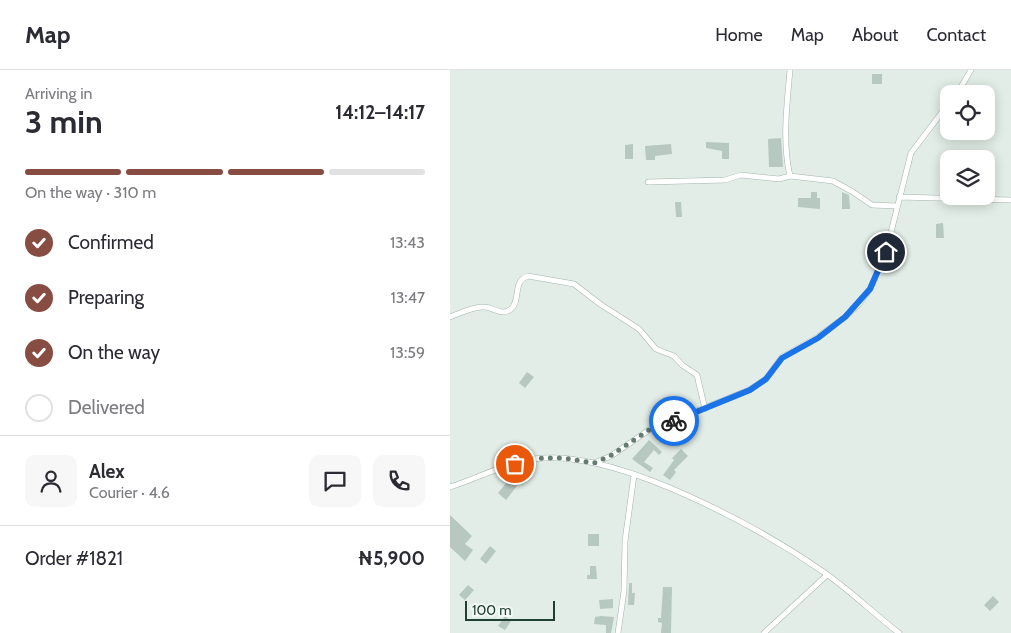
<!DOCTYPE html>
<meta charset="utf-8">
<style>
:root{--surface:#fff;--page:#f7f7f7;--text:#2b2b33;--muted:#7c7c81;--line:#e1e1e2;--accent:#874d42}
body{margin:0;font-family:Cabin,sans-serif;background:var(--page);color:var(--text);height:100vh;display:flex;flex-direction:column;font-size:19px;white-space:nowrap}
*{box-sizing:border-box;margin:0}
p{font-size:16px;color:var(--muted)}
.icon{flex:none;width:28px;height:28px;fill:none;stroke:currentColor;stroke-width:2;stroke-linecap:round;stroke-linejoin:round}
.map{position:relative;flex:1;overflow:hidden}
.details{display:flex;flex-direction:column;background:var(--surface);width:450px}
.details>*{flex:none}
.controls{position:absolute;left:490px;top:15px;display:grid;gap:10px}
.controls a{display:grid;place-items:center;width:55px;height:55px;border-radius:10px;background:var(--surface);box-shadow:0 2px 12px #0003;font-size:25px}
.scale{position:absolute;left:15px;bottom:12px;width:90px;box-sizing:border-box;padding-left:5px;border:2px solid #213f35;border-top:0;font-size:14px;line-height:18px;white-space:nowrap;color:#213f35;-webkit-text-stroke:4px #f2f9f5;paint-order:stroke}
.pin{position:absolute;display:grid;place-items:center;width:42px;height:42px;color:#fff;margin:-21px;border:2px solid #fff;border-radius:50%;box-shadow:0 1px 5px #0007}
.courier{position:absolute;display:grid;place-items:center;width:50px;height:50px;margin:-25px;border:4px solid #1a73e8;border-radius:50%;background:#fff;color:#222;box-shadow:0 1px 6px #0007}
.headline em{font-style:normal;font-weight:700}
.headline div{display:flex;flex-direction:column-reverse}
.headline{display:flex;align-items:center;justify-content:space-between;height:85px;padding:0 25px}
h1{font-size:32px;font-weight:700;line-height:38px}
.bar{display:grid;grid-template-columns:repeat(4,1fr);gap:8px 5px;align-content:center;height:60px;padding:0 25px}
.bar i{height:6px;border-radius:4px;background:var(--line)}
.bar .active{background:var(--accent)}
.bar p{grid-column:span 4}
.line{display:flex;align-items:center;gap:12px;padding:0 25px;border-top:1px solid var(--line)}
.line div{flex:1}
.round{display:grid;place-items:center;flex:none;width:52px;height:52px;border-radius:10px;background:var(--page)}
ol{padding:0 25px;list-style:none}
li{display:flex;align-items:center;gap:15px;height:55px}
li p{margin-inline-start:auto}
li .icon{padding:5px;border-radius:50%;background:var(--accent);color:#fff;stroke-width:4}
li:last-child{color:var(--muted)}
li i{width:28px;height:28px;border:2px solid var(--line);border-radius:50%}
header{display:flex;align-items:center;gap:30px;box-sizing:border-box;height:70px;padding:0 25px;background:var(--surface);border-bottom:1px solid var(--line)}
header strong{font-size:24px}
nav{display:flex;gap:28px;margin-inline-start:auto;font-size:18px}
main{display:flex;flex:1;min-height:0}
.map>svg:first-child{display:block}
.building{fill:#b7c8c0}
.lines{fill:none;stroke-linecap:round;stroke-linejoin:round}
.street-casing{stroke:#a4b5ae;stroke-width:6}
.street{stroke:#fff;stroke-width:5}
.done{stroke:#657c73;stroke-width:5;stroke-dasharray:0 9}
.route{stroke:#1a73e8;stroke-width:6}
</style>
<header>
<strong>Map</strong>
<nav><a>Home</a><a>Map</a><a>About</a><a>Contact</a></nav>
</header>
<main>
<section class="details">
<div class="headline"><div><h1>3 min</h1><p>Arriving in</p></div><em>14:12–14:17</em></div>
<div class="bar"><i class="active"></i><i class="active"></i><i class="active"></i><i></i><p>On the way · 310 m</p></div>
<ol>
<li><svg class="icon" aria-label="check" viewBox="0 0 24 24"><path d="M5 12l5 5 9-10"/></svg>Confirmed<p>13:43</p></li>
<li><svg class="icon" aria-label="check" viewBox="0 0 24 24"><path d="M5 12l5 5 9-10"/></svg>Preparing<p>13:47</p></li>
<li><svg class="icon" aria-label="check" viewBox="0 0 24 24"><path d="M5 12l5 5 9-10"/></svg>On the way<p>13:59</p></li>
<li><i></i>Delivered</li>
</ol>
<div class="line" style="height:90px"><a class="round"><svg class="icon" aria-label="person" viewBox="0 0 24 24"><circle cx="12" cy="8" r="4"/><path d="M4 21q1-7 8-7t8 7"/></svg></a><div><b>Alex</b><p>Courier · 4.6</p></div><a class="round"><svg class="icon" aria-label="chat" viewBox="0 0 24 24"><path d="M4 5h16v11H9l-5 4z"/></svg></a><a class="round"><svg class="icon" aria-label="phone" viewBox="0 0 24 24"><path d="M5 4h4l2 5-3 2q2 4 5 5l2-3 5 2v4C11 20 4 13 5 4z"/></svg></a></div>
<div class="line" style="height:65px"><div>Order #1821</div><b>₦5,900</b></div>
</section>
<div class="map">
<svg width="561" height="563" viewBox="0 0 561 563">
<rect width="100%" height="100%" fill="#e2ede7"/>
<!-- building -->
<path class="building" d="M 422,4 L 432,4 L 432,14 L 422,14 Z
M 331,68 L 333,97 L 319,97 L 318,69 Z
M 256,72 L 279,73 L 279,89 L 272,89 L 272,81 L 256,78 Z
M 183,74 L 183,89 L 175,89 L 175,75 Z
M 221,74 L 222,84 L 205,86 L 205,90 L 196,90 L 195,76 Z
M 361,122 L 367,122 L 367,128 L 370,128 L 370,139 L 348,137 L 348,128 L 361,128 Z
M 392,122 L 399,125 L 400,139 L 392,139 Z
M 225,132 L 231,132 L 232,147 L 226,147 Z
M 493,153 L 494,168 L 486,168 L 486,154 Z
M 77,302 L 84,307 L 75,318 L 69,313 Z
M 199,370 L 212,382 L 209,385 L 204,380 L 194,392 L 203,398 L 200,402 L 182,389 Z
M 231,379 L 238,386 L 224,400 L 226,402 L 220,410 L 213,405 L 224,390 L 222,388 Z
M 61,407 L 69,413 L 56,430 L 48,423 Z
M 0,445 L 22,466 L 15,474 L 23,480 L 15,491 L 0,477 Z
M 138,464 L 149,464 L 149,476 L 138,476 Z
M 40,476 L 46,481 L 36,494 L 30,489 Z
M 140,496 L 146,496 L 147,509 L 137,509 L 137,505 L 140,505 Z
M 179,513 L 182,513 L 182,523 L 185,523 L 184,535 L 178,535 Z
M 18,515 L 24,520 L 15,530 L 9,525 Z
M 213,517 L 222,517 L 221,563 L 211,563 L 212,553 L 208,552 L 208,548 L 211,548 Z
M 543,526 L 549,532 L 540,541 L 534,535 Z
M 163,529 L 163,538 L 150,539 L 149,530 Z
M 55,546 L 61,551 L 55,560 L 48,556 Z
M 151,546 L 164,547 L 161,563 L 156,563 L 156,555 L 144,554 L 145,547 Z"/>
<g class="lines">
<!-- street casing -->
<g class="street-casing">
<path id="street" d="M 507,24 L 521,0
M 340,106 C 332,71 337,35 340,0
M 198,112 L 275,110 L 291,105 L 329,109 L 340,106 L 383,111 L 403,122 L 422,135 L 447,136
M 449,127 L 561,130
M 0,247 C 10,243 24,236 34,237 C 44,237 51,247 61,239 C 71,231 62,211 78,206 L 124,214 L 150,234 L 189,259 L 206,279 L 224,286 L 232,295 L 247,305 L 255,339
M 144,393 L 161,386 L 199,360 L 299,320 L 316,309 L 332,287 L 368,267 L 395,247 L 409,234 L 420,219 L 436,182 L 461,83 L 499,33
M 0,417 C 31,407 61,390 94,388 C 175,384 309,457 375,503 C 401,521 424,544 449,563
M 168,563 L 174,521 L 175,471 L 184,405
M 314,563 L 377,505"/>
</g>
<!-- street -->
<use href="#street" class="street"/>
</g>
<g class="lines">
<!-- done -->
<path class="done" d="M 65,394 L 92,388 L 114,388 L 144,393 L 160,386 L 199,360 L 224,351"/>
<!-- route -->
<path class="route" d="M 224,351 L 300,320 L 316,309 L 332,288 L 368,268 L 395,247 L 420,219 L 436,182"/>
</g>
</svg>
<div class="controls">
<a><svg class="icon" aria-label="locate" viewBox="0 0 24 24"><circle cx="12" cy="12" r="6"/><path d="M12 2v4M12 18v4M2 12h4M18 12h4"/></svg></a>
<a><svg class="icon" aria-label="layers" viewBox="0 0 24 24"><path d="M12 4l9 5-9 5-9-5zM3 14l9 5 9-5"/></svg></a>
</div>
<div class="scale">100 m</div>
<div class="pin" style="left:65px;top:394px;background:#ea580c"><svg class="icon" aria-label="bag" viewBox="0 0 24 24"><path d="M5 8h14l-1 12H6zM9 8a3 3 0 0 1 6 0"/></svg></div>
<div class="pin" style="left:436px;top:182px;background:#1f2937"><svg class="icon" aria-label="home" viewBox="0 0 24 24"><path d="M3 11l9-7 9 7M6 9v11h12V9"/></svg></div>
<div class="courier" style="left:224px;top:351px"><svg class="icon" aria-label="bike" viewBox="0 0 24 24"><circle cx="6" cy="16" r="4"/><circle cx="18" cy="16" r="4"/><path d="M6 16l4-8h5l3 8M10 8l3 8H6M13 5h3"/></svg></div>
</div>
</main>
